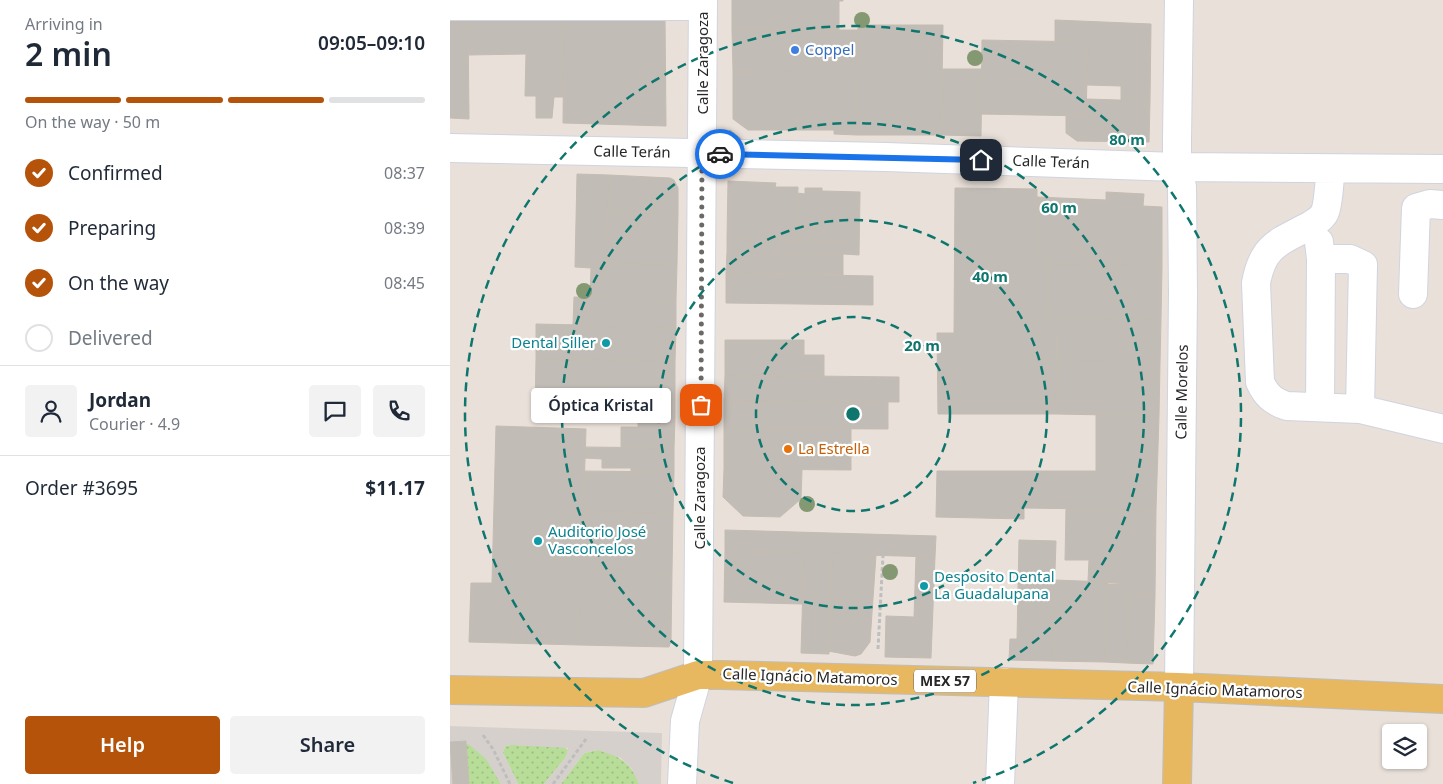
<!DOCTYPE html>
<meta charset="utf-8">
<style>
:root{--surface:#fff;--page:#f2f2f3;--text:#1f2937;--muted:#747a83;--line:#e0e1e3;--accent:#b45309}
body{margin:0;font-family:"Noto Sans",sans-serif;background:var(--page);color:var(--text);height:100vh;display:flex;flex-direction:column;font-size:19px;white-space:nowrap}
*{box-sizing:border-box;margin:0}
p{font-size:16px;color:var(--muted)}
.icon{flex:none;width:28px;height:28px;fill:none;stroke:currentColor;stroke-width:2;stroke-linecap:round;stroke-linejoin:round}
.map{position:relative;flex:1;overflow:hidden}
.sheet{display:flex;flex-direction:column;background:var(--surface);width:450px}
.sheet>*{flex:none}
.tools{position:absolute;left:932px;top:724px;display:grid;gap:10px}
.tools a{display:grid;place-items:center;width:45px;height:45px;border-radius:5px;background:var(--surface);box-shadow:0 1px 4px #0004;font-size:25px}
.pin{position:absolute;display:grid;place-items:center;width:42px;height:42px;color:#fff;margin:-21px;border-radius:10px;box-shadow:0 2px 8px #0006}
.courier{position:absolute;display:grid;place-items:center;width:50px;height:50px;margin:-25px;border:4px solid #1a73e8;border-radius:50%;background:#fff;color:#222;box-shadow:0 1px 6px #0007}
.bubble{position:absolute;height:35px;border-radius:5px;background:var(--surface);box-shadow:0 1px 4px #0004;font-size:16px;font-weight:600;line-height:35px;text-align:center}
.overview em{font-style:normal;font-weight:600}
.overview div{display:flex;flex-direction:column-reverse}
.overview{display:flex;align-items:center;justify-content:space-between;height:85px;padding:0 25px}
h1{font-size:32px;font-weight:600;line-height:38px}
.bar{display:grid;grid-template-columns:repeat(4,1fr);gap:8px 5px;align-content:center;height:60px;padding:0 25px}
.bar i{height:6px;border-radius:4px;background:var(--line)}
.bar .on{background:var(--accent)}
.bar p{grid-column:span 4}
.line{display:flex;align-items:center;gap:12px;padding:0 25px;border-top:1px solid var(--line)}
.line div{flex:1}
.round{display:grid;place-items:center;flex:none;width:52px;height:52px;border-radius:5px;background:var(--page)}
ol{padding:0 25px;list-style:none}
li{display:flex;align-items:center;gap:15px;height:55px}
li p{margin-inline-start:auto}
li .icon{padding:5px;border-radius:50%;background:var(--accent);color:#fff;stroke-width:4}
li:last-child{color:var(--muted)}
li i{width:28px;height:28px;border:2px solid var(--line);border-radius:50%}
.cta{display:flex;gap:10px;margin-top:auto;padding:10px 25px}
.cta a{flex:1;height:58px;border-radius:5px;background:var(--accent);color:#fff;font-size:20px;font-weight:600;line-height:58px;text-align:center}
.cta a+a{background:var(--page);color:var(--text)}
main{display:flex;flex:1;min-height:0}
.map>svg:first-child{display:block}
.grass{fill:url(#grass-dots)}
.plaza{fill:#d6d0cc}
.building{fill:#c1bcb5;stroke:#c4bcb3}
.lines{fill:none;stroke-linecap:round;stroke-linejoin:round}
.minor-casing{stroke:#cfd4e0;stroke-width:30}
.major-casing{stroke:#bebebe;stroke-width:30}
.path{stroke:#bebebe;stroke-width:3;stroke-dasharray:4 2.5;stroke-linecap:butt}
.minor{stroke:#fff;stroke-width:28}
.major{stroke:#e8b860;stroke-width:28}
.tree{fill:#849872}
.done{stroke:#6b6865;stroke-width:5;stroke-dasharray:0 9}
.route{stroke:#1a73e8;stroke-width:6}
.ring{fill:none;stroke:#0f766e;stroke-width:2.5;stroke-dasharray:9 6}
.shop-dot{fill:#3f7fe0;stroke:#fff;stroke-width:2}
.culture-dot{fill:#0f9aa8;stroke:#fff;stroke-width:2}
.food-dot{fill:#e8710a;stroke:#fff;stroke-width:2}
.labels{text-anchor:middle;stroke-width:4.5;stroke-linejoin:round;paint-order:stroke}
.shield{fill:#fff;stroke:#686868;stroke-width:1}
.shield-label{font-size:14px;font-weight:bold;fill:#272727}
.shop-label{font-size:15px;fill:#366cbe;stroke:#fff;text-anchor:start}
.street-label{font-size:15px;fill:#272727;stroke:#fff}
.culture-label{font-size:15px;fill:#0d838f;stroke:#fff;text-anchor:start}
.food-label{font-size:15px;fill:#c56008;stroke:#fff;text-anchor:start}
.centre{fill:#0f766e;stroke:#fff;stroke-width:2.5}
.ring-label{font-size:15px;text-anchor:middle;font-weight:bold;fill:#0f766e;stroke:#fff;stroke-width:4.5;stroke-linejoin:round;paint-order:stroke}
</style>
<main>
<section class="sheet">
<div class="overview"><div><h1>2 min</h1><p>Arriving in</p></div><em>09:05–09:10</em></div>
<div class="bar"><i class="on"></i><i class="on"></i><i class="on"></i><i></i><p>On the way · 50 m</p></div>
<ol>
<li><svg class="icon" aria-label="check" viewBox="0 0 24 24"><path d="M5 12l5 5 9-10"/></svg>Confirmed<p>08:37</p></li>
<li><svg class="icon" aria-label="check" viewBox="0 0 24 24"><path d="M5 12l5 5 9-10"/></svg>Preparing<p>08:39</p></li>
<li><svg class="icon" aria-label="check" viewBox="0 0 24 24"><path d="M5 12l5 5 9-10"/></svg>On the way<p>08:45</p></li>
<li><i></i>Delivered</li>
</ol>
<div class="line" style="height:90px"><a class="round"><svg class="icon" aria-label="person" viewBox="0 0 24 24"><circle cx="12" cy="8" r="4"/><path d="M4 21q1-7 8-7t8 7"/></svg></a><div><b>Jordan</b><p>Courier · 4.9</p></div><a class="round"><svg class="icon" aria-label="chat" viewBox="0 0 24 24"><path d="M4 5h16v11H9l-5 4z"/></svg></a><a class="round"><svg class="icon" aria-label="phone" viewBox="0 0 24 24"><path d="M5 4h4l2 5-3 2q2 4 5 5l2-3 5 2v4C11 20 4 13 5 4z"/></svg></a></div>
<div class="line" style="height:65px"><div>Order #3695</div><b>$11.17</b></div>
<div class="cta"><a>Help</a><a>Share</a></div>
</section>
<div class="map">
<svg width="993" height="784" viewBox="0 0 993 784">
<defs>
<pattern id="grass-dots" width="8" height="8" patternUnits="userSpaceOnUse" patternTransform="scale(1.25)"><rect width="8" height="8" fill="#b7dd98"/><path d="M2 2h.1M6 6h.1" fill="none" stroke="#9dbe83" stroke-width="1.8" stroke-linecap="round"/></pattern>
</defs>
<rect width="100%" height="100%" fill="#e9e0d9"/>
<!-- grass -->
<path class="grass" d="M 16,743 C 34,749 42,768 51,784 L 19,784 Z
M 61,745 L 113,746 L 118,750 L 116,757 L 94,784 L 68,784 L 53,753 L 55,746 Z
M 148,750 C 168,754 183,765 189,784 L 111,784 L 134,753 Z"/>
<!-- plaza -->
<path class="plaza" d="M 0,726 L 212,733 L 211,784 L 189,784 L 182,769 L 171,758 L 148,750 L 134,753 L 111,784 L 94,784 L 116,757 L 118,748 L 61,745 L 55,746 L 53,753 L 68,784 L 51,784 L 36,759 L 15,741 L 0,742 L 3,784 L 0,784 Z"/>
<!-- building -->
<path class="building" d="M 282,0 L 393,0 L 393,1 L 389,1 L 389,30 L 282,30 Z
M 0,18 L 18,18 L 19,119 L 0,118 Z
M 18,18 L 114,18 L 113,97 L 104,97 L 102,118 L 86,118 L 86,96 L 75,96 L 76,54 L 19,55 Z
M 114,18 L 215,18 L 216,126 L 113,123 Z
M 605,20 L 701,24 L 700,101 L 671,100 L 671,86 L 637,85 L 638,42 L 605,41 Z
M 408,25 L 493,25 L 491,135 L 407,135 Z
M 282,30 L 408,30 L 407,70 L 283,71 Z
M 532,40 L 638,42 L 636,116 L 531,114 Z
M 492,69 L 532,69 L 531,136 L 491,135 Z
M 407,70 L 407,135 L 384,134 L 384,130 L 298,130 L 283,119 L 283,71 Z
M 637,99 L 700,101 L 699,142 L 627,141 L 616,133 L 616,116 L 636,116 Z
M 280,130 L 291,139 L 285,145 L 275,137 Z
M 127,174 L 159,175 L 157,269 L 125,267 Z
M 159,175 L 220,178 L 224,180 L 228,188 L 228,213 L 158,212 Z
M 278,181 L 326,183 L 325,187 L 348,187 L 346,241 L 277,239 Z
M 355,188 L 372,188 L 372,191 L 410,192 L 409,255 L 393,254 L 393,241 L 346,241 L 347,193 L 355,194 Z
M 505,188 L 587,189 L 587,251 L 598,251 L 598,332 L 607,332 L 606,414 L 488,414 L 487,333 L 504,333 Z
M 656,192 L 694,194 L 693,206 L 712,207 L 712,267 L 598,265 L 598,251 L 587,251 L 587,197 L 656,200 Z
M 158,212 L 228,213 L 227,264 L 157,263 Z
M 277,239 L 393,241 L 393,254 L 277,252 Z
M 277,252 L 393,254 L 393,275 L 276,273 Z
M 157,263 L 227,264 L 226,299 L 140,298 L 141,268 L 157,269 Z
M 598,265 L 712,267 L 711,319 L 598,316 Z
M 276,273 L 423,276 L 423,305 L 276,303 Z
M 124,297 L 226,299 L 226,327 L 123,325 Z
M 598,316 L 711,319 L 710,363 L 607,362 L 607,332 L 598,332 Z
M 86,324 L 226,327 L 225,362 L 86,359 Z
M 275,340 L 354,340 L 354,355 L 374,355 L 374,376 L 275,375 Z
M 86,359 L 225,362 L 225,417 L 85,414 Z
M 607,362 L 710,363 L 709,416 L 606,414 Z
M 275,375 L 449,377 L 449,402 L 274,401 Z
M 274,401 L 438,402 L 438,429 L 274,428 Z
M 646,414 L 709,416 L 706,510 L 574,508 L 574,519 L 486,517 L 487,471 L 646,471 Z
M 188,416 L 225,417 L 224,448 L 171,447 L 171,427 L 188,427 Z
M 46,426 L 136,429 L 129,645 L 19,642 L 21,583 L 42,583 Z
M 274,428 L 401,428 L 401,470 L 274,469 Z
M 135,447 L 224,448 L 224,472 L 181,471 L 181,468 L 152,468 L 152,459 L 135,458 Z
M 274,469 L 352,470 L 351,499 L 330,517 L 293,516 L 273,497 Z
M 134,471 L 224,472 L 223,513 L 133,512 Z
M 616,508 L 706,510 L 705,596 L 678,596 L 679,584 L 638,581 L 639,560 L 615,560 Z
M 133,512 L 223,513 L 222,571 L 131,570 Z
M 275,530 L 486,536 L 485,557 L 275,551 Z
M 569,540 L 606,541 L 602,661 L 559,660 L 560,639 L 567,639 Z
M 275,551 L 354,553 L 352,604 L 274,602 Z
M 354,553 L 382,554 L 379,654 L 351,653 Z
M 382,554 L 426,555 L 420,642 L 411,654 L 405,656 L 378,651 Z
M 466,556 L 485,557 L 481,658 L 435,657 L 436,616 L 464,617 Z
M 131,570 L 222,571 L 221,641 L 219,647 L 129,645 Z
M 604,580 L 658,582 L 655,662 L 602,661 Z
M 657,584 L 679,584 L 676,663 L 655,662 Z
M 678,596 L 705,596 L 703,664 L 676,663 Z
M 16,741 L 19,784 L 3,784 L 0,742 Z"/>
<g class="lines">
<!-- minor casing -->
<g class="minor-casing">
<path id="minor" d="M 0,6 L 253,6
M 0,148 L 436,157 L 727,167 L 993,169
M 881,169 C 879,180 879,202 875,212 C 873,217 866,222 861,225 C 830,242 813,244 806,283 L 810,382 C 816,395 822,401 837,406 L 910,409 L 993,429
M 869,242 L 871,259 L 870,407
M 871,259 L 900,259 L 913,265 L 910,409
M 963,294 L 966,208 L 980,204 L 993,205
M 729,687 L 733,294 L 732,187 L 727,167 L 727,140 L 729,0
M 232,784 L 235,721 L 248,675 L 253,0
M 550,784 L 554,682"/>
</g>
<!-- major casing -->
<g class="major-casing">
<path id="major" d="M 0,690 L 194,693 L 248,675 L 271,675 L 729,687 L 993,699
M 727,784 L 729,687"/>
</g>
<!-- path -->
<path class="path" d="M 428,649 L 433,555
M 33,735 L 43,749 L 60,784
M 103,784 L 136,739"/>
<!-- minor -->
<use href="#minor" class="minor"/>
<!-- major -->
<use href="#major" class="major"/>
</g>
<!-- trees -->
<g class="tree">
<circle cx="412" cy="20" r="8"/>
<circle cx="525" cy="58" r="8"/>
<circle cx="134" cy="291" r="8"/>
<circle cx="357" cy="504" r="8"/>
<circle cx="440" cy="572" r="8"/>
</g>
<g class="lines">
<!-- done -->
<path class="done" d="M 251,405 L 252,154 L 270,154"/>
<!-- route -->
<path class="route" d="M 270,154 L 531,160"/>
</g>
<!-- distance rings -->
<g class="ring">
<circle cx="403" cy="414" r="97"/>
<circle cx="403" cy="414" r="194"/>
<circle cx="403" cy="414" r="291"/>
<path d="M283 783A388 388 0 1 1 523 783"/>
</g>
<!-- markers -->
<circle class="shop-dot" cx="345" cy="50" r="5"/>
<g class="culture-dot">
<circle cx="156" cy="343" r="5"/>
<circle cx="88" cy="541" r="5"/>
<circle cx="474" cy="586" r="5"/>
</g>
<circle class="food-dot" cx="338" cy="449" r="5"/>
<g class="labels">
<!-- shield labels -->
<rect class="shield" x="464" y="669.5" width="62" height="23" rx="4"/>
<g class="shield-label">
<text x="495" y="686">MEX 57</text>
</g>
<!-- shop labels -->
<g class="shop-label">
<text x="355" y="55">Coppel</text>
</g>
<!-- street labels -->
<g class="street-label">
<text transform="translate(253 63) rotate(-90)" y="5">Calle Zaragoza</text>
<text transform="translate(182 152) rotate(1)" y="5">Calle Terán</text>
<text transform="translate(601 162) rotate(2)" y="5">Calle Terán</text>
<text transform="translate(732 392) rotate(-89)" y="5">Calle Morelos</text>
<text transform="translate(250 498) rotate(-90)" y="5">Calle Zaragoza</text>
<text transform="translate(360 677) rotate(2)" y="5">Calle Ignácio Matamoros</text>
<text transform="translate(765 690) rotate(2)" y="5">Calle Ignácio Matamoros</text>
</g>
<!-- culture labels -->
<g class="culture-label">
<text x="146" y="348" text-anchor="end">Dental Siller</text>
<text x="98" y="537">Auditorio José<tspan x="98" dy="17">Vasconcelos</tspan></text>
<text x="484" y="582">Desposito Dental<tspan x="484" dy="17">La Guadalupana</tspan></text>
</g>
<!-- food labels -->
<g class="food-label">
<text x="348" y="454">La Estrella</text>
</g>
</g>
<circle cx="403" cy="414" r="8" class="centre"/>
<g class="ring-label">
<text x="677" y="145">80 m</text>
<text x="609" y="213">60 m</text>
<text x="540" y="282">40 m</text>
<text x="472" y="351">20 m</text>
</g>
</svg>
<div class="tools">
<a><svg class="icon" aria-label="layers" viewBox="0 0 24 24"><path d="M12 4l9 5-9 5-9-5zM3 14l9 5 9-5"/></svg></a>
</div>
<div class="pin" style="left:251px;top:405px;background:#ea580c"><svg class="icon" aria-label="bag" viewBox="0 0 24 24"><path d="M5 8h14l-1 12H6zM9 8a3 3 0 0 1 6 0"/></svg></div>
<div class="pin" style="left:531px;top:160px;background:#1f2937"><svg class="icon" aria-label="home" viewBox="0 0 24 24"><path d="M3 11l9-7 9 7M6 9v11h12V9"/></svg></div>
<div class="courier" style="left:270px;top:154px"><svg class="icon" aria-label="car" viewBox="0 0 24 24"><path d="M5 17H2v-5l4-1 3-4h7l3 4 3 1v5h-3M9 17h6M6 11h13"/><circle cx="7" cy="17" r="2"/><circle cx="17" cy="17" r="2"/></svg></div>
<div class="bubble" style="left:81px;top:388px;width:140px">Óptica Kristal</div>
</div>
</main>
